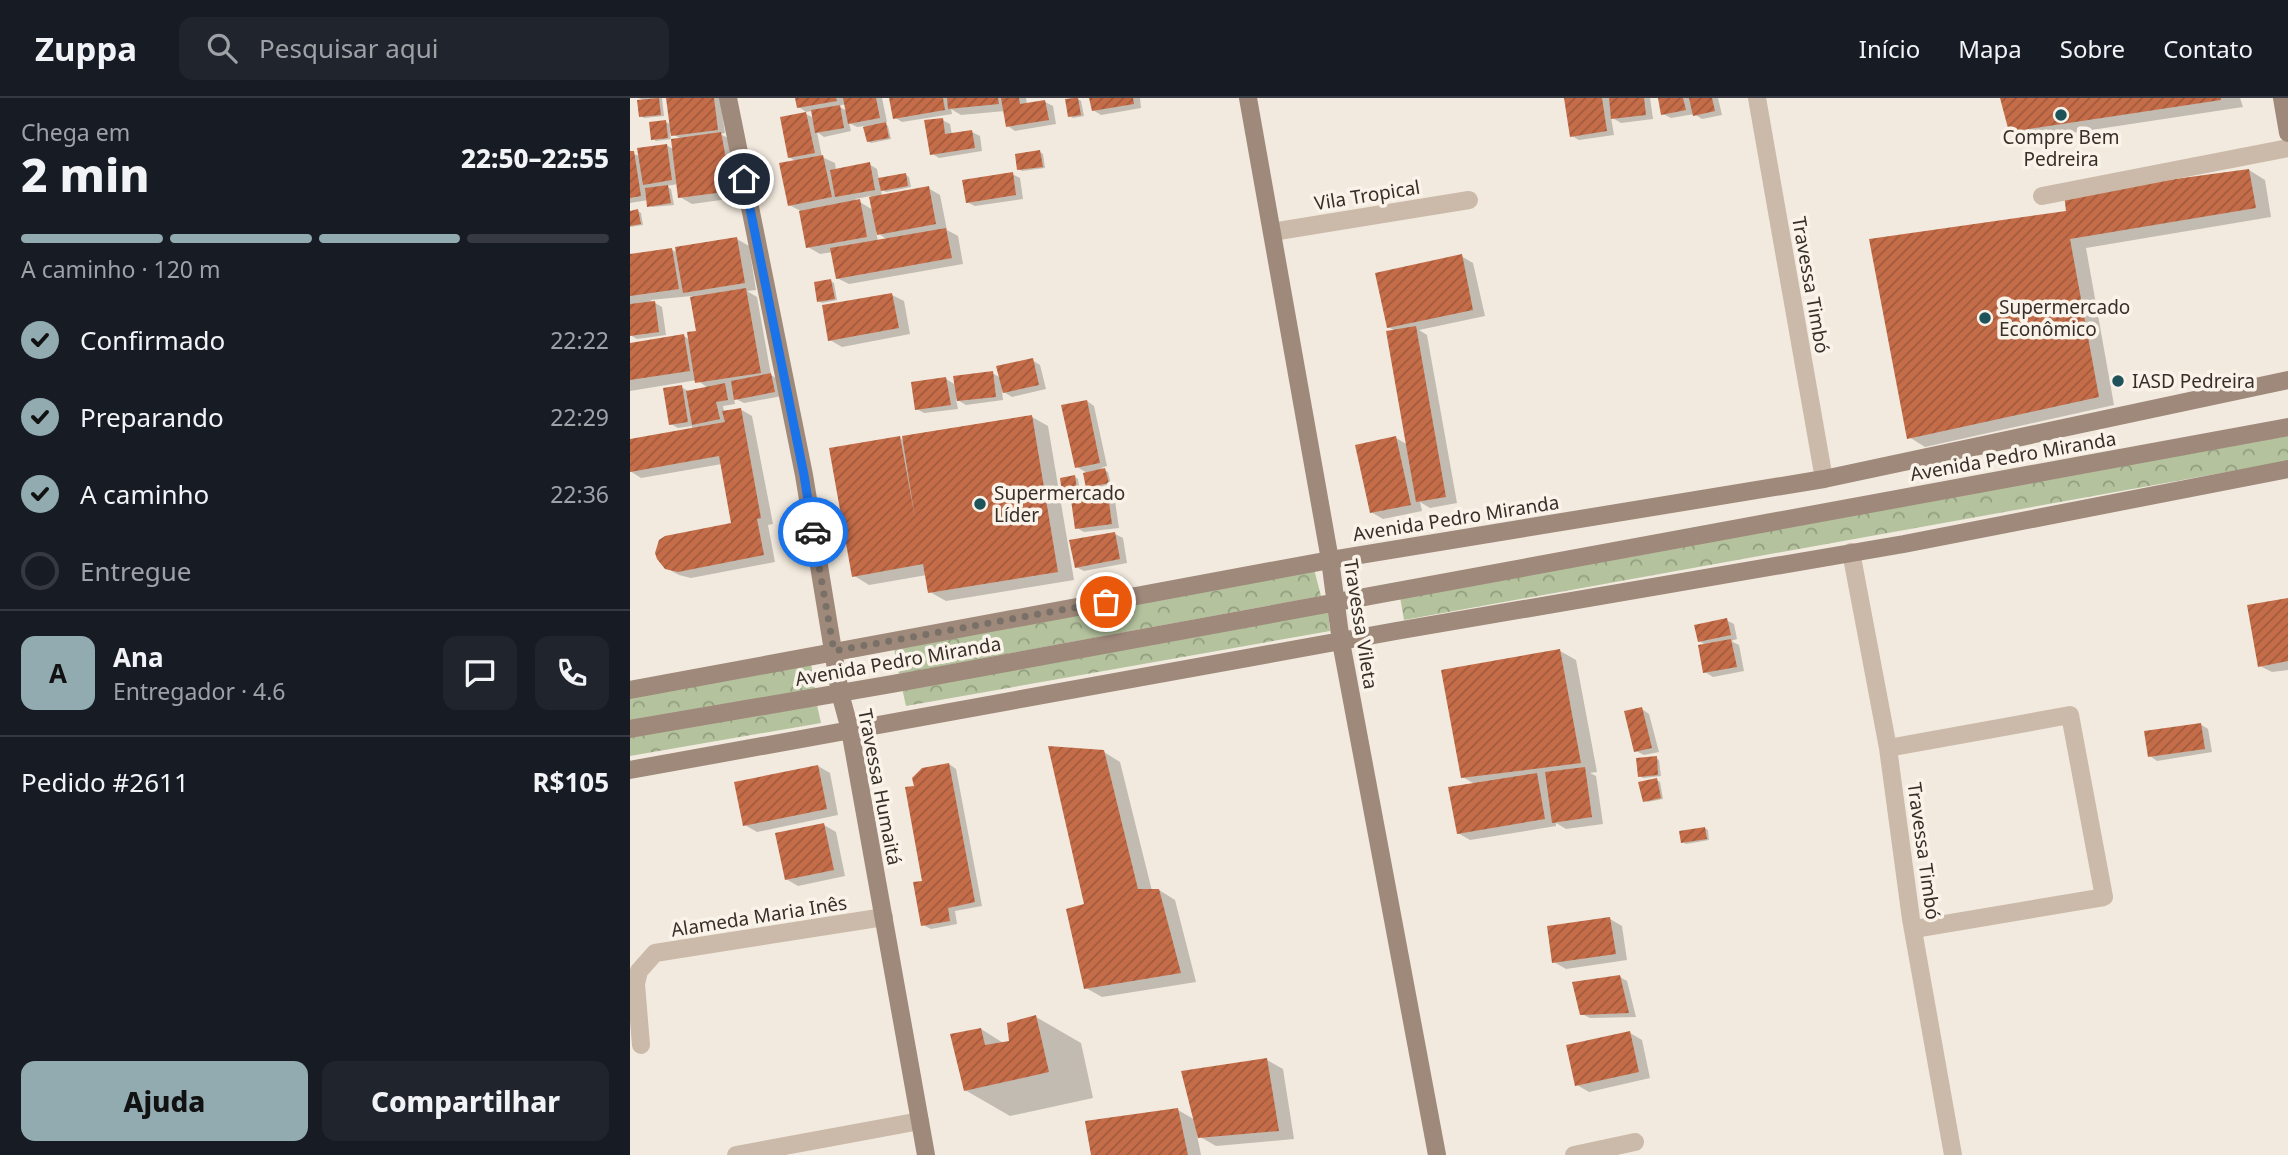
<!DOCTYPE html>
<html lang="pt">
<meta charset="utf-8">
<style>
:root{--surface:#171b24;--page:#20242c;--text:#f1f3f6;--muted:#9ea1a6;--line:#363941;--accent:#92abb0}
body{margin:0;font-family:"Noto Sans",sans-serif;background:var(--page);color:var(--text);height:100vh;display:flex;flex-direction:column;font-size:26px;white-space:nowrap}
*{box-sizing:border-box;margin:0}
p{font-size:23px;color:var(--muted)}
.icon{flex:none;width:38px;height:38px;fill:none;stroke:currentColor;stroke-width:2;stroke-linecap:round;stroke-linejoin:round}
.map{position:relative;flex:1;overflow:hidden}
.drawer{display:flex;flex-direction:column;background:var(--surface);width:630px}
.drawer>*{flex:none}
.pin{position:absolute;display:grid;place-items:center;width:60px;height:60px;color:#fff;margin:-30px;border:4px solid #fff;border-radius:50%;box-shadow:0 2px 7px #0007}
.courier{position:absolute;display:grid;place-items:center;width:70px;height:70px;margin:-35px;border:5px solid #1a73e8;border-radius:50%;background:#fff;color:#222;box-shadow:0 2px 9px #0007}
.overview em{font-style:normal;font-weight:800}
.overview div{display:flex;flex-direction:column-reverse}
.overview{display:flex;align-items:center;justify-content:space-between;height:119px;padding:0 21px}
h1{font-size:46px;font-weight:800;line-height:52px}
.bar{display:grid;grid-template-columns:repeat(4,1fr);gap:10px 7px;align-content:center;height:84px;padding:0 21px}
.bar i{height:9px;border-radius:5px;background:var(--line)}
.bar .selected{background:var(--accent)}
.bar p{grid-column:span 4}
.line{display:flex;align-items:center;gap:18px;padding:0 21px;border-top:2px solid var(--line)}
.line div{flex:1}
.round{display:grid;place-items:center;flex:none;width:74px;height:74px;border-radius:14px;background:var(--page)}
ol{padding:0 21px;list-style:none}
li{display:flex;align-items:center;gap:21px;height:77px}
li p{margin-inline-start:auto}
li .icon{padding:7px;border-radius:50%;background:var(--accent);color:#111;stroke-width:4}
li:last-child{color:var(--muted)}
li i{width:38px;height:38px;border:4px solid var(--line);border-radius:50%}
.primary-button{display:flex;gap:14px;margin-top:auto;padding:14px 21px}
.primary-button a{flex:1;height:80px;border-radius:14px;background:var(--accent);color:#111;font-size:28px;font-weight:800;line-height:80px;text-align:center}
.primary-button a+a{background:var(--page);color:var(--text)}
header{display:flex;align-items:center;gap:42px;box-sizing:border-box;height:98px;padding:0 35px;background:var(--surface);border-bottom:2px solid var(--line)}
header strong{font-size:33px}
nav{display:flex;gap:38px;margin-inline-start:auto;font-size:24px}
.search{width:490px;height:63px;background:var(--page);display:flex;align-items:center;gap:18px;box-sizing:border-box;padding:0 24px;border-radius:14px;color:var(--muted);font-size:26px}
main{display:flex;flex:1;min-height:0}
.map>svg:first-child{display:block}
.park{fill:url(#park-crowns)}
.shadow{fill:#0003;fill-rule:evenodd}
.building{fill:url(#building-hatch)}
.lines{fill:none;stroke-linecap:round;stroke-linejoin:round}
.street{stroke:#cbbaa9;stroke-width:18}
.secondary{stroke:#9f897b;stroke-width:18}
.done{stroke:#797068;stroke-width:7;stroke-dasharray:0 12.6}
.route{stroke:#1a73e8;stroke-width:9}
.poi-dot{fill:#1f535a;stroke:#faf3ea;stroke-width:2.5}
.labels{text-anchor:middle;stroke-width:7;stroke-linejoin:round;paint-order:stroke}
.poi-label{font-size:19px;fill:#382f29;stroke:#faf3ea;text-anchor:start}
.street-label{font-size:19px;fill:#382f29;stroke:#faf3ea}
</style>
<header>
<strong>Zuppa</strong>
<div class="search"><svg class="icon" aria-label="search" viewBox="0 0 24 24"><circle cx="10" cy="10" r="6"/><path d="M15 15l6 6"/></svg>Pesquisar aqui</div>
<nav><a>Início</a><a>Mapa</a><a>Sobre</a><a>Contato</a></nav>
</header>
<main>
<section class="drawer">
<div class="overview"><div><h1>2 min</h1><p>Chega em</p></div><em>22:50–22:55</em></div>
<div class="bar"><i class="selected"></i><i class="selected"></i><i class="selected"></i><i></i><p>A caminho · 120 m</p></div>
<ol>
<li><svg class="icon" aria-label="check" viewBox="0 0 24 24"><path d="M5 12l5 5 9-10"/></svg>Confirmado<p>22:22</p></li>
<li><svg class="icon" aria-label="check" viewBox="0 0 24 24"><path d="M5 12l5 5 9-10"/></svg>Preparando<p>22:29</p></li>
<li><svg class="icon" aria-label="check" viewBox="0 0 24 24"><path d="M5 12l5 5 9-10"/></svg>A caminho<p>22:36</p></li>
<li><i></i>Entregue</li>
</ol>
<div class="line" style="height:126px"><b class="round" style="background:var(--accent);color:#111">A</b><div><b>Ana</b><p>Entregador · 4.6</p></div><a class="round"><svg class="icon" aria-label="chat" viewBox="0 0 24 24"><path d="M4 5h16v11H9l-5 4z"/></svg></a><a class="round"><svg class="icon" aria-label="phone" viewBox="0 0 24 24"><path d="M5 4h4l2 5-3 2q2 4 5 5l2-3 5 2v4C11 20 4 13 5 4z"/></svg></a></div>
<div class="line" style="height:91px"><div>Pedido #2611</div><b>R$105</b></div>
<div class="primary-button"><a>Ajuda</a><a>Compartilhar</a></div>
</section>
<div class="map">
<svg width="1658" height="1057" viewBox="0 0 1658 1057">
<defs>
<pattern id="park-crowns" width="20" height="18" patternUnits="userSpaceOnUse" patternTransform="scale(1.75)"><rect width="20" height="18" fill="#b4c29d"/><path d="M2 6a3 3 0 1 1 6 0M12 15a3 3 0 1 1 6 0" fill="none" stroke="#939e80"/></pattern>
<pattern id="building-hatch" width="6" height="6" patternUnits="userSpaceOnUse" patternTransform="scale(1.75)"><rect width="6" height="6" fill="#c56d49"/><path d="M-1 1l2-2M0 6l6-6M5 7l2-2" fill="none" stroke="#a15a3d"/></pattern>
</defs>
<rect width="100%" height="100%" fill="#f2eade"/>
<!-- park -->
<path class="park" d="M 1658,335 L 1658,363 L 774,522 L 770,499 Z
M 684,471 L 691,498 L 269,576 L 264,550 Z
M 698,512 L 700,533 L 276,608 L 272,590 Z
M 181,566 L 185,591 L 0,623 L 0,599 Z
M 187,607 L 191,625 L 0,658 L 0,636 Z"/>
<!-- shadow -->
<path class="shadow" d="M 9,0 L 34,0 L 32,0 L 34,18 L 14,20 L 11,18 L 14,3 Z
M 38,0 L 90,0 L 95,35 L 90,36 L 98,40 L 101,63 L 108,67 L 113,99 L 62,106 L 50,99 L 48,86 L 36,88 L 41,91 L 44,107 L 22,109 L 19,107 L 18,102 L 0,105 L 0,55 L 10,58 L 36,47 L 45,52 L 52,41 L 40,35 L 41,41 L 26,43 L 23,41 L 36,24 L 42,27 Z
M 167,0 L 252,0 L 257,24 L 252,25 L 258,28 L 261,41 L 241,45 L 238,43 L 235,28 L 227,29 L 219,25 L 221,33 L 194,39 L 187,34 L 192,59 L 205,65 L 206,73 L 239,66 L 247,71 L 249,82 L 276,77 L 279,79 L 281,89 L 256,94 L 251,91 L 252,99 L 298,90 L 310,97 L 317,132 L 328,138 L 333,166 L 219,186 L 207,180 L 203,154 L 190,156 L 178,149 L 171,113 L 159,107 L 167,64 L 159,59 L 176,16 L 184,20 L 182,13 L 176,14 L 169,9 ZM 216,6 L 217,13 L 208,8 ZM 241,98 L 243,112 L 225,101 ZM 246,134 L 258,142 L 248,143 Z
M 261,0 L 396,0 L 397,6 L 415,4 L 423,8 L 426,26 L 385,33 L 378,28 L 375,13 L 331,17 L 321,11 L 322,16 L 272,24 L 264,19 Z
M 461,0 L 510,0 L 511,10 L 471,17 L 463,12 Z
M 936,0 L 1020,0 L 1023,21 L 991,25 L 981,19 L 984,37 L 949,42 L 942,38 Z
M 1030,0 L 1088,0 L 1092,17 L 1072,21 L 1064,16 L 1041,20 L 1033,16 Z
M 1372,0 L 1610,0 L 1613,9 L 1396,42 L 1380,33 Z
M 448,1 L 451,3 L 454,18 L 443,20 L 440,18 Z
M 312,22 L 320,26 L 322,37 L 342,34 L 350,38 L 352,53 L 309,60 L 301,55 Z
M 410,54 L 413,56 L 415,70 L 392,73 L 389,71 Z
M 1619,72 L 1635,82 L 1641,119 L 1456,150 L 1484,307 L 1295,349 L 1279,339 L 1438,114 Z
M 382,76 L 390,80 L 393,101 L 345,108 L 337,104 Z
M 8,113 L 11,115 L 13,127 L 0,129 L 0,115 Z
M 107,141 L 119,148 L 126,192 L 117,193 L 127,199 L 141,277 L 149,282 L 152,298 L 114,305 L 104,300 L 105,306 L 93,308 L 94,314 L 110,311 L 122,318 L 143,426 L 138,427 L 145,464 L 61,480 L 49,477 L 36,470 L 103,427 L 92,366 L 11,380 L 0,373 L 0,343 L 62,332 L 62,328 L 48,330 L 41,326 L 51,289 L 60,294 L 78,290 L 67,282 L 0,293 L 0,246 L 54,238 L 60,242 L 68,234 L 62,198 L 20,202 L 32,209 L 36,237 L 7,241 L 0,237 L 0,158 L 42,152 L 48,155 Z
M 831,158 L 843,165 L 855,218 L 789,232 L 797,237 L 827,405 L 800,410 L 790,404 L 792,413 L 753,421 L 741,414 L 766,340 L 778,347 L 766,233 L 758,229 Z
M 201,183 L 204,185 L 207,202 L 192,205 L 189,203 Z
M 262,197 L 274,203 L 280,236 L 212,249 L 200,242 Z
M 402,262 L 410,267 L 416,291 L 382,299 L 372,293 L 373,302 L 336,307 L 326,301 L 328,311 L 294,315 L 287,311 L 316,281 L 326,287 L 362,275 L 371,280 Z
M 457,303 L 464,308 L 477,368 L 471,370 L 478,374 L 481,386 L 461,391 L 457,389 L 459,376 L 447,369 Z
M 402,319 L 418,328 L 444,482 L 316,503 L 300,494 L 297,477 L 239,487 L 223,477 L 270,340 L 274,343 Z
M 445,379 L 448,381 L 450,393 L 437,395 L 434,394 Z
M 477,399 L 485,403 L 489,430 L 454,434 L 447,430 Z
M 485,436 L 493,440 L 497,465 L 454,473 L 446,469 Z
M 1658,502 L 1658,572 L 1642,574 L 1630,568 Z
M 1096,522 L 1104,526 L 1107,541 L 1101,543 L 1109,547 L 1114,573 L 1083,579 L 1075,574 L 1076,547 L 1069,543 Z
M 930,553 L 946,562 L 967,674 L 960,675 L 966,678 L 973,726 L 936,731 L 926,725 L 926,728 L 840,742 L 828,735 L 846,687 L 833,679 Z
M 1012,611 L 1019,616 L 1029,654 L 1014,657 L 1006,653 Z
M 1570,626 L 1578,631 L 1582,654 L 1527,663 L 1520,658 Z
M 474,654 L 490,664 L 522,793 L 529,792 L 545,802 L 566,884 L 472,899 L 456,890 L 456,807 Z
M 1026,660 L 1029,662 L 1031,678 L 1013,680 L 1010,678 Z
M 319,666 L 326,671 L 352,808 L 325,813 L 327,826 L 301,831 L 293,827 L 294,784 L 286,689 Z
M 188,668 L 200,675 L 208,717 L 127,734 L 115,727 Z
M 1027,682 L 1030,684 L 1033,701 L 1017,704 L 1014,702 Z
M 194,727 L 206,734 L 215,778 L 168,788 L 156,781 Z
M 1074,730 L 1078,732 L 1079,742 L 1056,746 L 1053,744 Z
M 980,821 L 992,828 L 997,862 L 936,871 L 924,864 Z
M 990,879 L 997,883 L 1006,919 L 960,920 L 952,916 Z
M 406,919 L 451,945 L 463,1000 L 380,1018 L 335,992 L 351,931 L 375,946 L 381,945 Z
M 1000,935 L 1012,942 L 1020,980 L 959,994 L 947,987 Z
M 637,962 L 653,971 L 664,1041 L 586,1048 L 567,1037 L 571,1057 L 463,1057 L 548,1012 L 565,1022 Z"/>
<!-- building -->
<path class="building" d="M 29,0 L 31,17 L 9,19 L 7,2 Z
M 36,0 L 84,0 L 88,32 L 41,38 Z
M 165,0 L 206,0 L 207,3 L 167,10 Z
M 213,0 L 246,0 L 250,20 L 218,26 Z
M 259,0 L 313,0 L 315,12 L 263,21 Z
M 317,0 L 368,0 L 369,6 L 318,11 Z
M 371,0 L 389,0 L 390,6 L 415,2 L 419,22 L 376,29 Z
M 444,0 L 448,0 L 451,17 L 438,19 L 435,1 Z
M 459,0 L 503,0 L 504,6 L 462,13 Z
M 934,0 L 972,0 L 977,33 L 940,39 Z
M 979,0 L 1014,0 L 1016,17 L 981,21 Z
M 1028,0 L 1053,0 L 1056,12 L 1031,17 Z
M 1059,0 L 1082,0 L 1085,13 L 1063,18 Z
M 1370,0 L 1591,0 L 1591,2 L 1379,34 Z
M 210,7 L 214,30 L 185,35 L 181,12 Z
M 176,14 L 185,55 L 158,60 L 150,19 Z
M 313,20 L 315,36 L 342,32 L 345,50 L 300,57 L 294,22 Z
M 36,22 L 38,40 L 21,42 L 19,24 Z
M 256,24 L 259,40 L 237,44 L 233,29 Z
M 91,34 L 102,93 L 48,100 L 41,41 Z
M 37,46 L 42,82 L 13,87 L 7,50 Z
M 410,52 L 413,69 L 387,72 L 385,56 Z
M 0,53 L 4,53 L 11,98 L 0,100 Z
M 193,57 L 202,99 L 158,108 L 149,65 Z
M 240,64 L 245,92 L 205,99 L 200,72 Z
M 1619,71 L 1626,110 L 1440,141 L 1469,299 L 1277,341 L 1239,141 L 1436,113 L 1434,96 Z
M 383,74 L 386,97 L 336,105 L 332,82 Z
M 276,75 L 278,88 L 251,93 L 248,80 Z
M 38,87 L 41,105 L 17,109 L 15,90 Z
M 299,88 L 306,126 L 247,137 L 239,99 Z
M 230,101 L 237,139 L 176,150 L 169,113 Z
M 8,111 L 11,126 L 0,128 L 0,113 Z
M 316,130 L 322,160 L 206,181 L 200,150 Z
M 107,139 L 115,185 L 53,195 L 45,149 Z
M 42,150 L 49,191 L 0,198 L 0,156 Z
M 832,156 L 843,212 L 757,230 L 745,175 Z
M 201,181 L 205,201 L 187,204 L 184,184 Z
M 116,190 L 131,275 L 65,285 L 57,234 L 66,233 L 60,199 Z
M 262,195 L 269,230 L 198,243 L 192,207 Z
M 25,203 L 29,234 L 0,238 L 0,206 Z
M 786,228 L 816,399 L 786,404 L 756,233 Z
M 54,236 L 60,273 L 0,282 L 0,245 Z
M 403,260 L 409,287 L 373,295 L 366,268 Z
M 363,273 L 366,299 L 327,303 L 323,278 Z
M 141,275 L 145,294 L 104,302 L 101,283 Z
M 316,279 L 321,307 L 285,312 L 281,284 Z
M 95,285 L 98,302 L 86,304 L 90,321 L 62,327 L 56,293 Z
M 52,287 L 58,324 L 39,327 L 33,290 Z
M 457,302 L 470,365 L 445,370 L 431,307 Z
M 111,310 L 131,420 L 127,421 L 134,457 L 48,474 L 35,471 L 27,461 L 25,455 L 29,442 L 35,438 L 101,425 L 89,358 L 0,374 L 0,341 L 95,324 L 92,313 Z
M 402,317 L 428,474 L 298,495 L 293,466 L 222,479 L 199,350 L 270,338 L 285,420 L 272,338 Z
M 766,338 L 781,407 L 740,415 L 725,347 Z
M 475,370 L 479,385 L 456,390 L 453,375 Z
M 445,377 L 447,392 L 432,395 L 430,380 Z
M 478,397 L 482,426 L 445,431 L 441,402 Z
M 485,434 L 490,461 L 445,470 L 439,442 Z
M 1658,500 L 1658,563 L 1628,569 L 1617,507 Z
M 1097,520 L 1101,537 L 1068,544 L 1064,527 Z
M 1101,541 L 1107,569 L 1073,575 L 1068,547 Z
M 930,551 L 951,665 L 831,680 L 811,572 Z
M 1012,609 L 1022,650 L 1004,654 L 994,613 Z
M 1571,625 L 1575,651 L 1518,659 L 1514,633 Z
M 418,648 L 474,652 L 508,791 L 529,791 L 551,875 L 454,891 L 436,811 L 454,806 Z
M 1027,658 L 1028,677 L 1008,679 L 1006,660 Z
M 319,665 L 345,804 L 318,810 L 320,823 L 291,828 L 283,784 L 292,783 L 275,689 L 284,688 L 282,680 L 292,670 Z
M 188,667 L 197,711 L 113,728 L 104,684 Z
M 955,669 L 962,719 L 922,725 L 915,674 Z
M 907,675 L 915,721 L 827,736 L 818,689 Z
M 1027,680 L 1031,700 L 1013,704 L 1008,684 Z
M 194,725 L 204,772 L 155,782 L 145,735 Z
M 1075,729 L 1077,741 L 1051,745 L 1049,733 Z
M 980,819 L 986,856 L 922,865 L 917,828 Z
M 990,877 L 999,915 L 950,917 L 942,884 Z
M 406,917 L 419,974 L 334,993 L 320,936 L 351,930 L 355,947 L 379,943 L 377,925 Z
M 1000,933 L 1009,974 L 945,988 L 936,947 Z
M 637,960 L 649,1033 L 568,1040 L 551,973 Z
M 548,1010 L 558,1057 L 461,1057 L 455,1023 Z"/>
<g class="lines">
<!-- street -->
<path class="street" d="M 1127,0 L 1194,381
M 1412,98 L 1658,50
M 642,134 L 839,102
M 1221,454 L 1258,650 L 1281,821 L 1323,1057
M 1258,650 L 1440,617 L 1474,799 L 1284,831
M 11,947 L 6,886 L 9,873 L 25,855 L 254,819
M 106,1057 L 290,1023
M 944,1057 L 1005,1044"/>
<!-- secondary -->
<path class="secondary" d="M 98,0 L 174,377 L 210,595 L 220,632 L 296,1057
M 618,0 L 700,462 L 711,544 L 807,1057
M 1652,0 L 1658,35
M 0,592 L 700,462 L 1194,381 L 1658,282
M 0,631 L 262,586 L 1658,329
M 0,672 L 766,533 L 1274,446 L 1658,371"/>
</g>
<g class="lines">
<!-- done -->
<path class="done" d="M 183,434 L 204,553 L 476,504"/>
<!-- route -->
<path class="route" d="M 114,81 L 174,377 L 183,434"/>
</g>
<!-- markers -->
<g class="poi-dot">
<circle cx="1431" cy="17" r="7"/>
<circle cx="1355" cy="220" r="7"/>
<circle cx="1488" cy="283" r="7"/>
<circle cx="350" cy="406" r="7"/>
</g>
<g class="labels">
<!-- poi labels -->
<g class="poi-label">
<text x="1431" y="46" text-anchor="middle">Compre Bem<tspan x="1431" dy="22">Pedreira</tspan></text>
<text x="1369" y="216">Supermercado<tspan x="1369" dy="22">Econômico</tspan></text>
<text x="1502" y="290">IASD Pedreira</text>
<text x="364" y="402">Supermercado<tspan x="364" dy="22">Líder</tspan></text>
</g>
<!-- street labels -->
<g class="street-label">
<text transform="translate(737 97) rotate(-9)" y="7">Vila Tropical</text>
<text transform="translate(1181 187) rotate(80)" y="7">Travessa Timbó</text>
<text transform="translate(1383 358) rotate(-10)" y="7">Avenida Pedro Miranda</text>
<text transform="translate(826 420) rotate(-9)" y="7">Avenida Pedro Miranda</text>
<text transform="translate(731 526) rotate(81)" y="7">Travessa Vileta</text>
<text transform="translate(268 563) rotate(-10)" y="7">Avenida Pedro Miranda</text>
<text transform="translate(250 689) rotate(79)" y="7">Travessa Humaitá</text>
<text transform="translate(1294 753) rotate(82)" y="7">Travessa Timbó</text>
<text transform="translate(129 818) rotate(-9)" y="7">Alameda Maria Inês</text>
</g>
</g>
</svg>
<div class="pin" style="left:476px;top:504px;background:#ea580c"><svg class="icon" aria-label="bag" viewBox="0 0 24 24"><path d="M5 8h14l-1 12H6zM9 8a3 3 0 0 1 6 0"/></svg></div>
<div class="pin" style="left:114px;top:81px;background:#1f2937"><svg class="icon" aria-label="home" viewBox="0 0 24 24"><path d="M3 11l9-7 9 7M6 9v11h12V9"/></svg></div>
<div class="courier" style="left:183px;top:434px"><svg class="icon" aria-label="car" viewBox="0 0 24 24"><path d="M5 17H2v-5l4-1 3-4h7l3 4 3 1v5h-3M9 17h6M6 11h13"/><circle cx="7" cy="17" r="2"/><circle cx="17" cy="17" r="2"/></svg></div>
</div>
</main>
